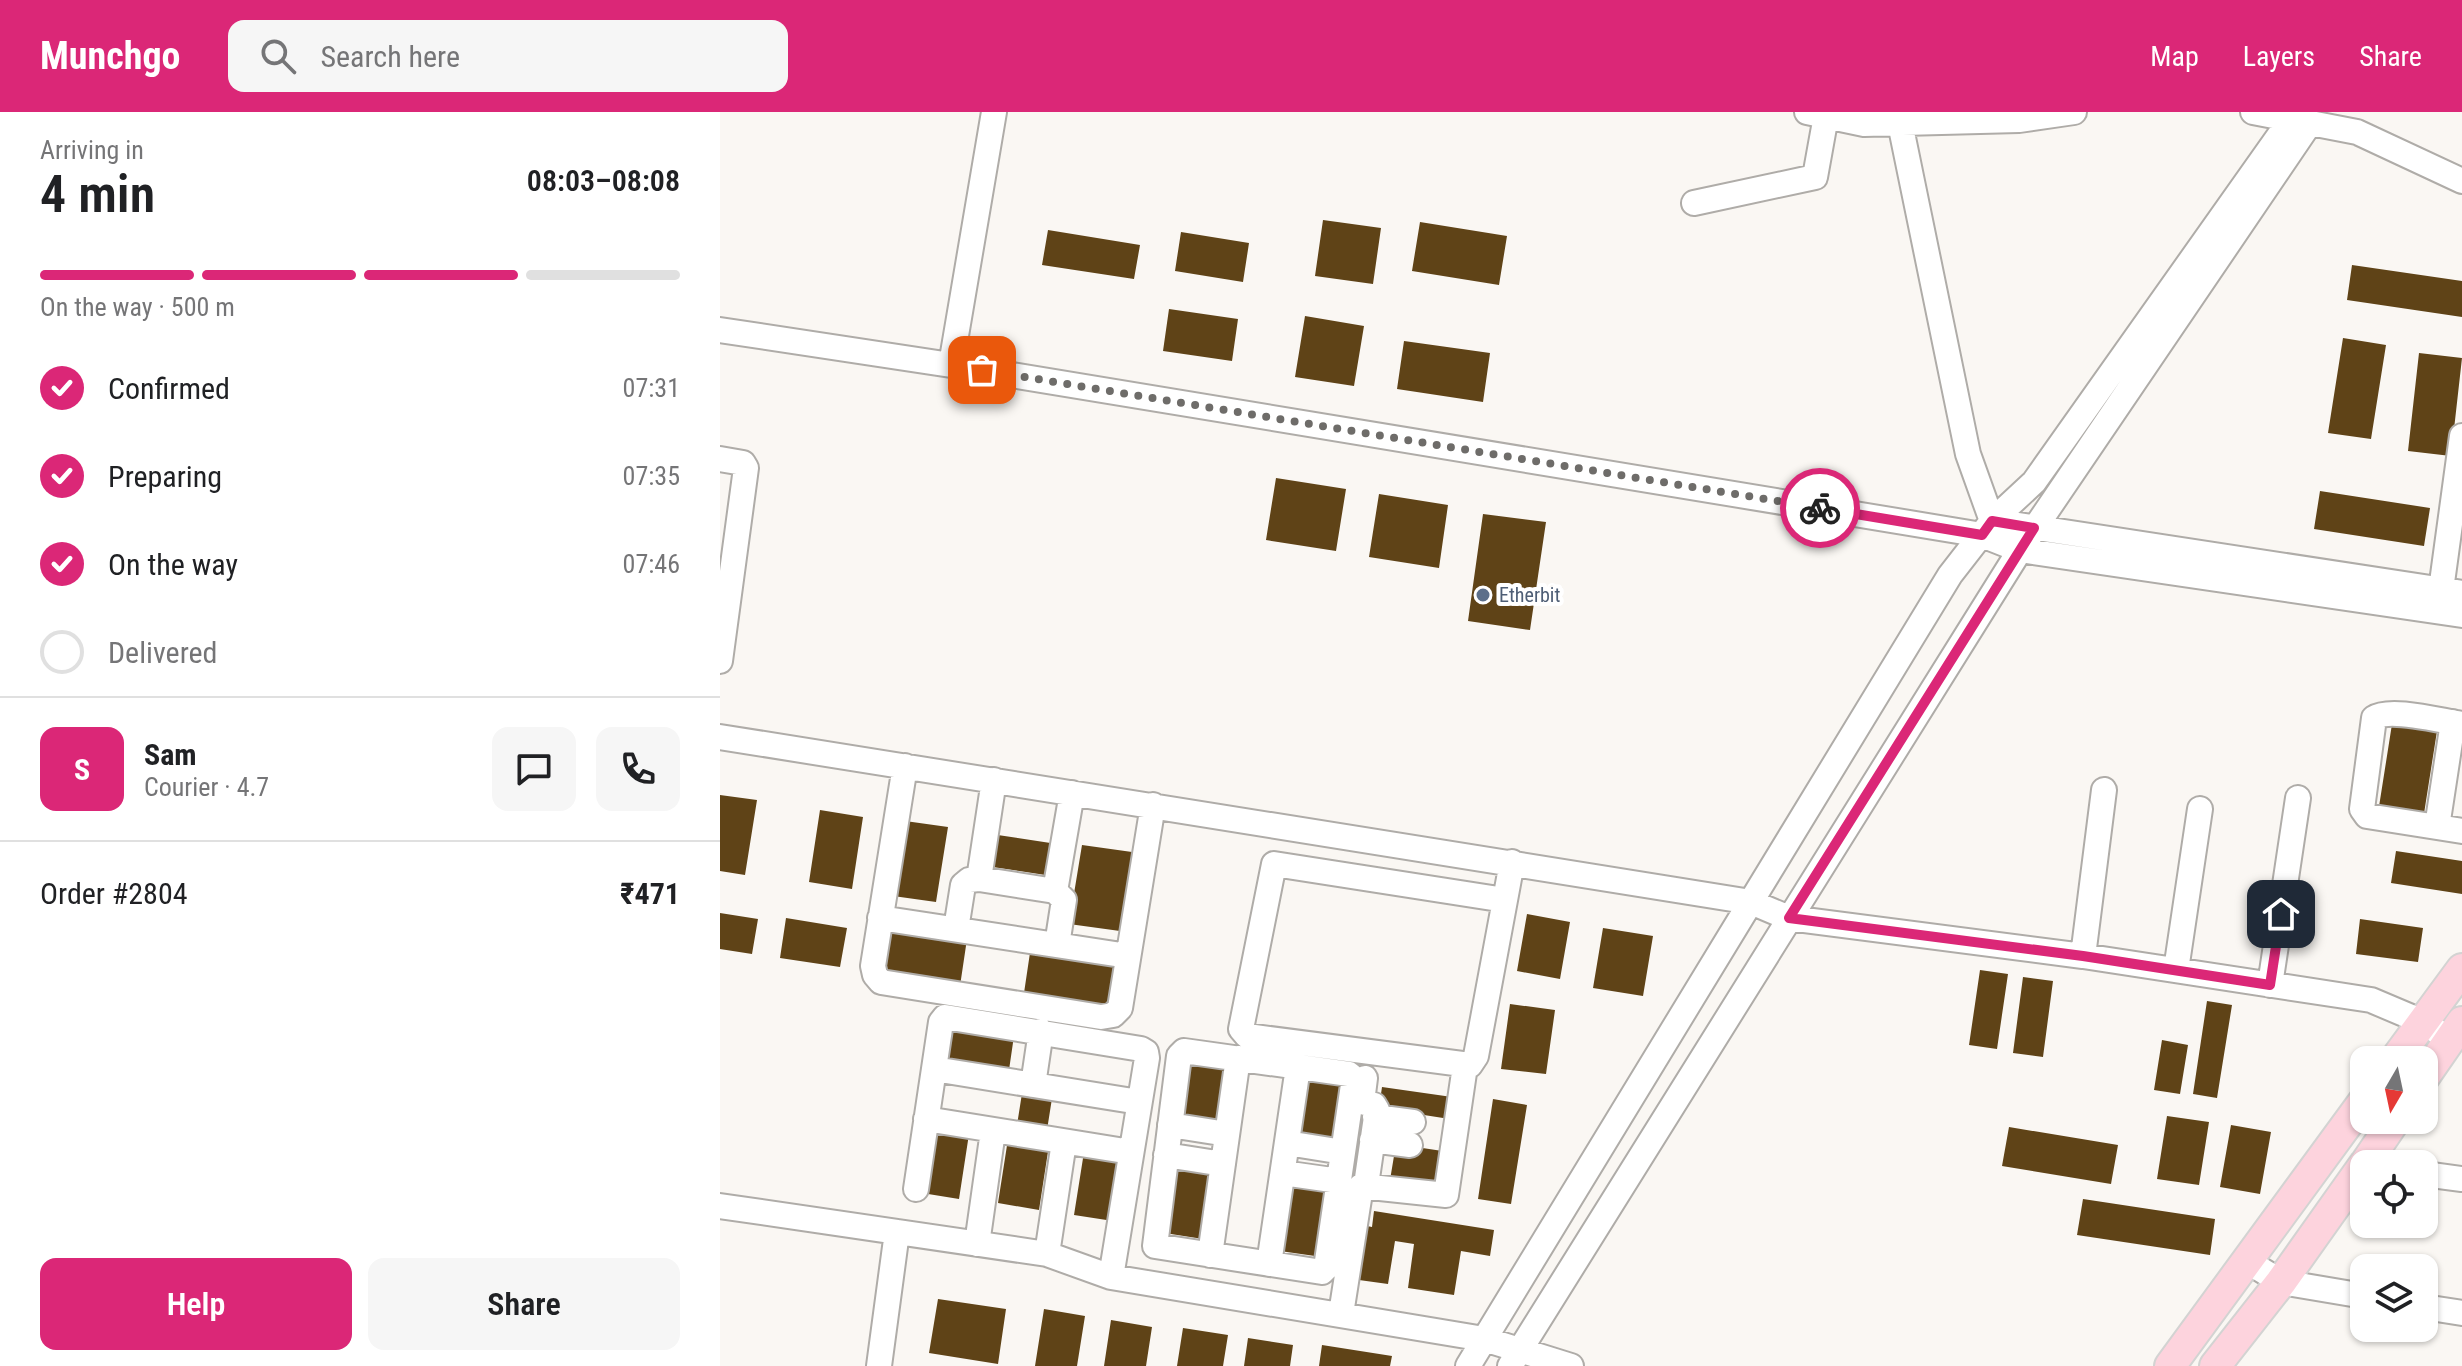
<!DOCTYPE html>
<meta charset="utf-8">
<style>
:root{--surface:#fff;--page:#f6f6f6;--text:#202124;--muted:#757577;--line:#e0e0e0;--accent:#db2777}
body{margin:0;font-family:"Roboto Condensed",sans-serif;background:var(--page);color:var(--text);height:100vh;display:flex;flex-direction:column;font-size:30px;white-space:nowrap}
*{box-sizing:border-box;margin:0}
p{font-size:26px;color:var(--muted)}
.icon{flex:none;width:44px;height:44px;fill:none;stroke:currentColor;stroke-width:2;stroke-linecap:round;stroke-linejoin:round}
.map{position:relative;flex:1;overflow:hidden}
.sheet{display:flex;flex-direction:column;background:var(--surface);width:720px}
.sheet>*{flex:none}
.needle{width:52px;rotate:189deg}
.tools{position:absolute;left:1630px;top:934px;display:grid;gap:16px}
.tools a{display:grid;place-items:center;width:88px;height:88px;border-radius:16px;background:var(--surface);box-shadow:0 2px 6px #0004;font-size:40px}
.pin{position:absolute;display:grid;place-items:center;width:68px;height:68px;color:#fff;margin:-34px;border-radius:16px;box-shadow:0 4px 12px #0006}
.courier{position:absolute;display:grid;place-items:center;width:80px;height:80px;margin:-40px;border:6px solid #db2777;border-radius:50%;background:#fff;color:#222;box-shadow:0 2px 10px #0007}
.overview em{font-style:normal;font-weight:600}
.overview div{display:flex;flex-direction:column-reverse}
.overview{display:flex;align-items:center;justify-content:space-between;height:136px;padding:0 40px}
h1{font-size:52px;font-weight:600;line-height:60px}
.bar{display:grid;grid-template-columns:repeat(4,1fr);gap:12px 8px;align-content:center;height:96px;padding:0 40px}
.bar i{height:10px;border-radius:6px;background:var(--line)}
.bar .active{background:var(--accent)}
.bar p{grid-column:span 4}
.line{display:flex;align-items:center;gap:20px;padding:0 40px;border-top:2px solid var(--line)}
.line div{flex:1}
.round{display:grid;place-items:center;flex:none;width:84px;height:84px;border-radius:16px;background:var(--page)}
ol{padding:0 40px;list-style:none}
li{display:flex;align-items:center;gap:24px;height:88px}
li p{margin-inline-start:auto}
li .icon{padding:8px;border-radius:50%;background:var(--accent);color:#fff;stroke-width:4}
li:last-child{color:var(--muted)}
li i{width:44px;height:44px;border:4px solid var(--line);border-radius:50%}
.button{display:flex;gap:16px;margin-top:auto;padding:16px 40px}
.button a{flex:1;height:92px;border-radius:16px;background:var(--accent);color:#fff;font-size:32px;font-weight:600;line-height:92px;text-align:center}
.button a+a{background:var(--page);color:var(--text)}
header{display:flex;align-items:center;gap:48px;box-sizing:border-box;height:112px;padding:0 40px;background:var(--accent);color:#fff}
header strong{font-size:38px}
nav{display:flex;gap:44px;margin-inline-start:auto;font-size:28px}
.search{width:560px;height:72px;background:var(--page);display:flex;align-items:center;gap:20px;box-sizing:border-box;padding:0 28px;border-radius:16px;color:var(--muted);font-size:30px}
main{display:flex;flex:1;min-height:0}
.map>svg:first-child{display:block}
.building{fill:#5f4317}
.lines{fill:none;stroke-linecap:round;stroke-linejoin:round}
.minor-casing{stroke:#afaca8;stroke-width:28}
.major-casing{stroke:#d3d3d2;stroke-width:34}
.minor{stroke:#fff;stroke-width:24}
.major{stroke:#fdd3dd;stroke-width:30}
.done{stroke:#6e6c69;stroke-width:8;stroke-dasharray:0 14.4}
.route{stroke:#db2777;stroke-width:10}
.service-dot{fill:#5c6f8a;stroke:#fff;stroke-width:3}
.labels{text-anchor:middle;stroke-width:8;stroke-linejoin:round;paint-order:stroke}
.service-label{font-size:20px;fill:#4e5e75;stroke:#fff;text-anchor:start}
</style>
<header>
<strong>Munchgo</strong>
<div class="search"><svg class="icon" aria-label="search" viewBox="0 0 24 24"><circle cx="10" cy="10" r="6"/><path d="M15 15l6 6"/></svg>Search here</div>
<nav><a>Map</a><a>Layers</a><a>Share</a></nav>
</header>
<main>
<section class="sheet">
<div class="overview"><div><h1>4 min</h1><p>Arriving in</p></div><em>08:03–08:08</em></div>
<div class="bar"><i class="active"></i><i class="active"></i><i class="active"></i><i></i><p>On the way · 500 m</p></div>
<ol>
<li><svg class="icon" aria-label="check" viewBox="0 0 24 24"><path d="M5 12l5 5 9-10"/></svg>Confirmed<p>07:31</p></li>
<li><svg class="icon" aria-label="check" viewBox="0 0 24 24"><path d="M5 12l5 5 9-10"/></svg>Preparing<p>07:35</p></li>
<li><svg class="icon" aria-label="check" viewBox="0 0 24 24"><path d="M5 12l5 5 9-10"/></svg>On the way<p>07:46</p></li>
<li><i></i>Delivered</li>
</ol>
<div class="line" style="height:144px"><b class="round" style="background:var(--accent);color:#fff">S</b><div><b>Sam</b><p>Courier · 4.7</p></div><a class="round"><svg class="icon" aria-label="chat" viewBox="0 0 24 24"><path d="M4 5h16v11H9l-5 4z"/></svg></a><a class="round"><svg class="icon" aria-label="phone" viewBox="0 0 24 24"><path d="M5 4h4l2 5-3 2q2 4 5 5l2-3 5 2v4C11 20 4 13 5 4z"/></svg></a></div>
<div class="line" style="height:104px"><div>Order #2804</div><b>₹471</b></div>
<div class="button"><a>Help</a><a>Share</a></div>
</section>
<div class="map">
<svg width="1742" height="1254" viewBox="0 0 1742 1254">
<rect width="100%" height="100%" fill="#faf7f3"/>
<!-- building -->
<path class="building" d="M 603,108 L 661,116 L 653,172 L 595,164 Z
M 700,110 L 787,124 L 779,173 L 692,159 Z
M 328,118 L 420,133 L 414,167 L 322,153 Z
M 461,120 L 529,131 L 523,170 L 455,159 Z
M 1632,153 L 1742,169 L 1742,205 L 1627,188 Z
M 449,197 L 518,207 L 512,249 L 443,239 Z
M 585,204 L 644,214 L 634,274 L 575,265 Z
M 1623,226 L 1666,233 L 1651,327 L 1608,321 Z
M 684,229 L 770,241 L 763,290 L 677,277 Z
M 1699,241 L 1742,246 L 1731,344 L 1688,339 Z
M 556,366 L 626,377 L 616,439 L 546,428 Z
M 1600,379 L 1710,396 L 1704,434 L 1594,417 Z
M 659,382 L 728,393 L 719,456 L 649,445 Z
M 763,402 L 826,410 L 810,518 L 748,509 Z
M 1672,612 L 1717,619 L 1703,708 L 1658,701 Z
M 0,683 L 37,688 L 25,763 L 0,759 Z
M 100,698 L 143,705 L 132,777 L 89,770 Z
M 178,708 L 228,715 L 216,790 L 166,783 Z
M 271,722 L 337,732 L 332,764 L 266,754 Z
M 362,733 L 412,740 L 400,819 L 349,812 Z
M 1676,739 L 1742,749 L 1742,782 L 1671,771 Z
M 0,801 L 38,807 L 32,842 L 0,837 Z
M 807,802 L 850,810 L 840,867 L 797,859 Z
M 66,806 L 127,816 L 120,855 L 60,846 Z
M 1640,807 L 1703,816 L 1698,850 L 1636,842 Z
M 163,815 L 247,827 L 240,874 L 156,861 Z
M 883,816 L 933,824 L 923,884 L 873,876 Z
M 311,834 L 397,847 L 390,894 L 304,881 Z
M 1260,858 L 1288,862 L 1277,937 L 1249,933 Z
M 1303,865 L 1333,869 L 1323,945 L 1293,941 Z
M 1487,889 L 1512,893 L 1497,986 L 1473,982 Z
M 790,892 L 835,898 L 826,962 L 781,957 Z
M 231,907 L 295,917 L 289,958 L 225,948 Z
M 1442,928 L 1468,933 L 1460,982 L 1434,978 Z
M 464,941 L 507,948 L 497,1009 L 455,1003 Z
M 585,959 L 628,965 L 618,1029 L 575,1023 Z
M 303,975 L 333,980 L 327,1018 L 297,1013 Z
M 662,975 L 739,986 L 736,1008 L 659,996 Z
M 773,987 L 807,993 L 791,1092 L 758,1087 Z
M 1447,1004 L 1489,1010 L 1479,1073 L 1437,1067 Z
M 1511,1013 L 1551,1020 L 1540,1082 L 1500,1075 Z
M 1289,1015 L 1398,1033 L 1391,1072 L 1282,1054 Z
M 212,1016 L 249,1022 L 239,1087 L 202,1081 Z
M 288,1027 L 329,1033 L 319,1098 L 278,1091 Z
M 676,1032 L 729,1040 L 723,1083 L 669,1074 Z
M 364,1040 L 403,1046 L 393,1109 L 354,1103 Z
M 449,1046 L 494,1053 L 483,1127 L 438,1120 Z
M 564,1065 L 614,1072 L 602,1145 L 553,1138 Z
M 1363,1087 L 1495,1107 L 1490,1143 L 1357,1123 Z
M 654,1099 L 774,1118 L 770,1144 L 741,1139 L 734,1183 L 688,1176 L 694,1132 L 675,1129 L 668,1172 L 639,1168 L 647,1114 L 652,1115 Z
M 218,1187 L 286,1197 L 278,1252 L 209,1241 Z
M 324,1197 L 365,1204 L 357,1254 L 315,1254 Z
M 391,1208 L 432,1215 L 426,1254 L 384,1254 Z
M 463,1216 L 508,1223 L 503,1254 L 457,1254 Z
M 528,1226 L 573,1233 L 570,1254 L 524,1254 Z
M 602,1233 L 672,1244 L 670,1254 L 599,1254 Z"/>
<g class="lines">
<!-- minor casing -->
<g class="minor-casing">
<path id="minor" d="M 1087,0 L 1144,12 L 1299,8 L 1354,0
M 1175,0 L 1180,11 L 1248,342 L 1272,409
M 1533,0 L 1637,20 L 1742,69
M 974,91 L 1095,65 L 1106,4
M 0,218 L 231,253 L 1262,423 L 1300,438 L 1742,503
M 231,253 L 274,0
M 0,347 L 23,351 L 26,356 L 0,549
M 1272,409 L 1742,481
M 1721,478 L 1742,324
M 1742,612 C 1721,609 1670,595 1654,606 L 1642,697 L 1647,704 L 1742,719
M 0,625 L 1031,790 L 1069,806 L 1363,844 L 1651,888 L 1703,910 L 1730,928
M 185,654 L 153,854 L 155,863 L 161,870 L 381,905 L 393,903 L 400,896 L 433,693
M 1717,715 L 1733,610
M 259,767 L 274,668
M 335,779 L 352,681
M 785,788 L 554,752 L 521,917 L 527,924 L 750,953 L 756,944 L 788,772 L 792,750
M 160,806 L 408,844
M 236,817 L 243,773 L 249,768 L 259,767 L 335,779 L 344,788 L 337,833
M 1363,844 L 1384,678
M 1456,858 L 1480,697
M 1550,873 L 1578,686
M 464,939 L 629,962 L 634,966 L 606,1156 L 602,1160 L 435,1134 L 459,944 Z
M 214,957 L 419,990
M 645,966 L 642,990 L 654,993 L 657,998 L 646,1073
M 313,973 L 321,919
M 655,1005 L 693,1010
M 206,1007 L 411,1040
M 450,1013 L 507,1022
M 652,1028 L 690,1033
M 567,1031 L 623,1040
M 446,1043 L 503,1052
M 563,1061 L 619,1069
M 1704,1062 L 1742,1067
M 196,1077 L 221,910 L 225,905 L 421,937 L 426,940 L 427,946 L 391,1165
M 0,1094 L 327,1142 L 391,1165 L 764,1227 L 851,1254
M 257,1132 L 273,1019
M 327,1142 L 344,1030
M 490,1143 L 518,946
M 1527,1149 L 1561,1170 L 1644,1184
M 549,1152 L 578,955
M 1704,1195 L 1742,1201
M 621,1202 L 641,1074 L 726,1083 L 745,954
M 159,1254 L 177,1120
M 748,1254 L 1230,463 L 1272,409 L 1314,370 L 1571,7
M 790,1254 L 1300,438 L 1590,11"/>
</g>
<!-- major casing -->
<g class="major-casing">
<path id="major" d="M 1675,948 L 1742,857
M 1704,965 L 1742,910
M 1645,1052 L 1675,1008
M 1450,1254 L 1644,989
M 1495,1254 L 1561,1170 L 1644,1053"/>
</g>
<!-- minor -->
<use href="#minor" class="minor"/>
<!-- major -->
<use href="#major" class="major"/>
</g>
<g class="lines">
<!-- done -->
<path class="done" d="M 262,258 L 1100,396"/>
<!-- route -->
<path class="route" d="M 1100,396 L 1262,423 L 1272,409 L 1314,416 L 1069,806 L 1363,844 L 1550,873 L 1561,802"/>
</g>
<!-- markers -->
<circle class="service-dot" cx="763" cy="483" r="8"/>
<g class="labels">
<!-- service labels -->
<g class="service-label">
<text x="779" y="490">Etherbit</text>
</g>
</g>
</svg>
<div class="tools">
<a><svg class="needle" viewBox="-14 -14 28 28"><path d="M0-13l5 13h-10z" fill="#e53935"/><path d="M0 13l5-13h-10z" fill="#757577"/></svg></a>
<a><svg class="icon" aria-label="locate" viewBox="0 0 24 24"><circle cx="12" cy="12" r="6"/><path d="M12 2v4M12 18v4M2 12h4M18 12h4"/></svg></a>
<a><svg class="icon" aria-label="layers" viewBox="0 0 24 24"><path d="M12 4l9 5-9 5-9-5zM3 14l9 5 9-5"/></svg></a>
</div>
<div class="pin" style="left:262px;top:258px;background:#ea580c"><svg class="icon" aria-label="bag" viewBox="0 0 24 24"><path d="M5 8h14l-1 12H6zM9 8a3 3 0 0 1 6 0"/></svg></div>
<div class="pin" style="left:1561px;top:802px;background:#1f2937"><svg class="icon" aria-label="home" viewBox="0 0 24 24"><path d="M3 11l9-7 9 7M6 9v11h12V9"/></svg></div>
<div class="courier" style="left:1100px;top:396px"><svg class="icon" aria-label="bike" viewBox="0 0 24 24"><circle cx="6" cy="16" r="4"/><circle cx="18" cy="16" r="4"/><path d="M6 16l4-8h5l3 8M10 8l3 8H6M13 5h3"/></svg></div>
</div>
</main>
